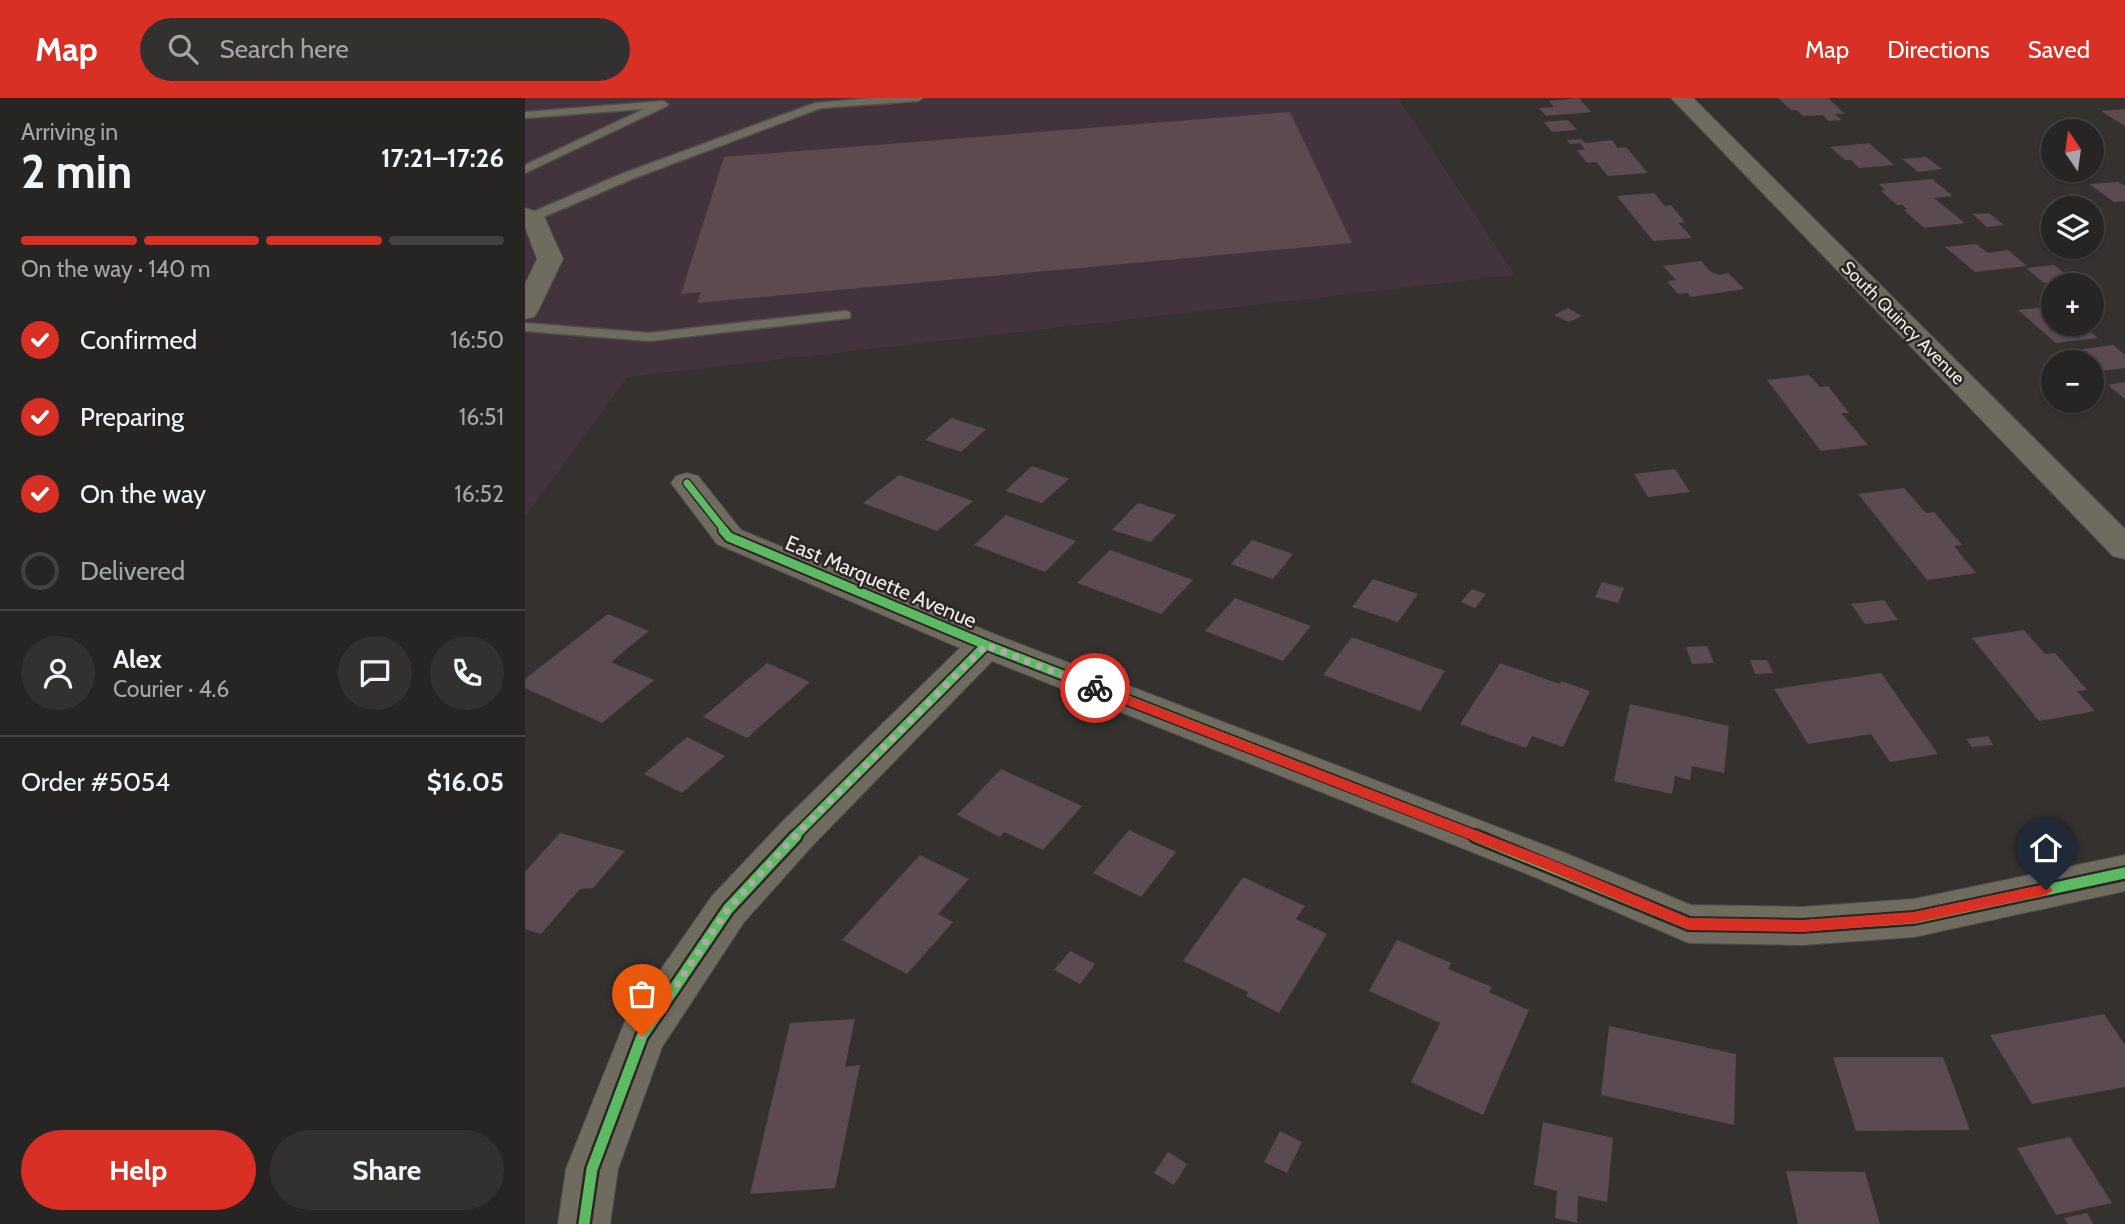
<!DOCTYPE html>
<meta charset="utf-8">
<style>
:root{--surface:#272523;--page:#333130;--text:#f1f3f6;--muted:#a4a5a6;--line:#434241;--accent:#d93025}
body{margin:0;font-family:Cabin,sans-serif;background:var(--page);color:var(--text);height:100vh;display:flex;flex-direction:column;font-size:26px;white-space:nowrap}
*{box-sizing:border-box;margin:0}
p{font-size:23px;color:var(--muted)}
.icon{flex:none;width:38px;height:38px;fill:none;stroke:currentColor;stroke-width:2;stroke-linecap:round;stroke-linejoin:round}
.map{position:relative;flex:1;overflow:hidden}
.panel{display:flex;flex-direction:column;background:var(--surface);width:525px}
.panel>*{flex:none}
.needle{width:46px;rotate:347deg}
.controls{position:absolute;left:1516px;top:21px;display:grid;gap:14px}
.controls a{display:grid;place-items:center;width:63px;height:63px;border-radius:50%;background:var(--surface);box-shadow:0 2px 5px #0004,0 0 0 2px var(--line);font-size:35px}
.pin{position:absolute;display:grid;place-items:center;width:60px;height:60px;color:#fff;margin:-72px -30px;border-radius:50% 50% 50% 0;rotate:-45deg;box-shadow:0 0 7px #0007}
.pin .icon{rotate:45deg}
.courier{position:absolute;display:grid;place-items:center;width:70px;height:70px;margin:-35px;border:5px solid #d93025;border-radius:50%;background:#fff;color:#222;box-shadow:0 2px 9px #0007}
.overview em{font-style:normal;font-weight:800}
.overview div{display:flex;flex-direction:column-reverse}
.overview{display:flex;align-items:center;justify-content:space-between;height:119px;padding:0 21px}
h1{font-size:46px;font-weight:800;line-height:52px}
.bar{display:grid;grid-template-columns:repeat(4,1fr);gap:10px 7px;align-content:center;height:84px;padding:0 21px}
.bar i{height:9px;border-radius:5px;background:var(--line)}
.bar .selected{background:var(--accent)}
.bar p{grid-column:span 4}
.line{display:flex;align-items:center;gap:18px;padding:0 21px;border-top:2px solid var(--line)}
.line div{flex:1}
.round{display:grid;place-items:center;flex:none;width:74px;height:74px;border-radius:37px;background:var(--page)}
ol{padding:0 21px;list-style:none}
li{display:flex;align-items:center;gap:21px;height:77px}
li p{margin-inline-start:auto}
li .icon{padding:7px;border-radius:50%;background:var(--accent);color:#fff;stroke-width:4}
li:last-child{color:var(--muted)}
li i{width:38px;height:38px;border:4px solid var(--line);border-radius:50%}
.action{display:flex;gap:14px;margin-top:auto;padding:14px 21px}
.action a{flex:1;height:80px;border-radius:42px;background:var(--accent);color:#fff;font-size:28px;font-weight:800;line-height:80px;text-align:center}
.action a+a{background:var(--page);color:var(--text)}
header{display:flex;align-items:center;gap:42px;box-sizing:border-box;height:98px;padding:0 35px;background:var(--accent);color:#fff}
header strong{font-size:33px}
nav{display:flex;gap:38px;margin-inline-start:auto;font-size:24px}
.search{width:490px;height:63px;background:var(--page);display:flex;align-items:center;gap:18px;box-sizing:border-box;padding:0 24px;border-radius:38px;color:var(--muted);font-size:26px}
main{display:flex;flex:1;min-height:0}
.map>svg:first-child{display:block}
.industrial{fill:#42333c}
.building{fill:#5c4a51}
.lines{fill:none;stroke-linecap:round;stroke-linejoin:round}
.lane-casing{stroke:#514e4d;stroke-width:3}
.street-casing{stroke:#514e4d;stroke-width:2}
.lane{fill:#706b5f;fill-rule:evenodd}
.street{fill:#706b5f;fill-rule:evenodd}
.cycleway-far2-casing{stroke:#2c2624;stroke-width:10}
.cycleway-far1-casing{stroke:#2c2624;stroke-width:13}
.cycleway-casing{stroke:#2c2624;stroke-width:16}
.cycleway-far2{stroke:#5cba63;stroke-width:7}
.cycleway-far1{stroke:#5cba63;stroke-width:9}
.cycleway{stroke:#5cba63;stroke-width:11}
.route{fill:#d93025}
.done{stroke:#aca9a7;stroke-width:7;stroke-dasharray:0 12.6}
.labels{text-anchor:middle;stroke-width:5;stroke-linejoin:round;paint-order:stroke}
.far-street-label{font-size:18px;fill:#ede9e7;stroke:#2c2624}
.street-label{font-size:21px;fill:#ede9e7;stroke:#2c2624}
</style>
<header>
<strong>Map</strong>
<div class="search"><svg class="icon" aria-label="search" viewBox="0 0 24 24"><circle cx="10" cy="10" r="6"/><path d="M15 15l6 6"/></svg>Search here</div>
<nav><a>Map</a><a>Directions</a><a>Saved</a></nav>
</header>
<main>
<section class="panel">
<div class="overview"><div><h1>2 min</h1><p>Arriving in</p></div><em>17:21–17:26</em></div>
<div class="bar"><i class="selected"></i><i class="selected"></i><i class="selected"></i><i></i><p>On the way · 140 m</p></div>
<ol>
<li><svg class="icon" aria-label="check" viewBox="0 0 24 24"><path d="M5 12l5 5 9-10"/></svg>Confirmed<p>16:50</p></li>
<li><svg class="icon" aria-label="check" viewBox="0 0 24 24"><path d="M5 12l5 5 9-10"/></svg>Preparing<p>16:51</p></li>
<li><svg class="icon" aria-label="check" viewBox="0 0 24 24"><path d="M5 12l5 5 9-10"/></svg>On the way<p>16:52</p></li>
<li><i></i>Delivered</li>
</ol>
<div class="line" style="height:126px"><a class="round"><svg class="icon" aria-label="person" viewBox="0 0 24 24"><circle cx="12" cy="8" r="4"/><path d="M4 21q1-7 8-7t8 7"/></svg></a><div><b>Alex</b><p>Courier · 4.6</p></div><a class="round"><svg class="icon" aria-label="chat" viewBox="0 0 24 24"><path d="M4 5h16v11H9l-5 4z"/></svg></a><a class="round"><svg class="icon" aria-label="phone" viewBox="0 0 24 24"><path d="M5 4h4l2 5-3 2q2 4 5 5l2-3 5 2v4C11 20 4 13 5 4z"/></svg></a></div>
<div class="line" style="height:91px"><div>Order #5054</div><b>$16.05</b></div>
<div class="action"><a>Help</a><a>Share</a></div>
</section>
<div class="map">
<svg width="1600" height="1126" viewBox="0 0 1600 1126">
<rect width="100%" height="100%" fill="#34312f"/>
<!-- industrial -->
<path class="industrial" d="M 0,0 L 873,0 L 990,177 L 103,279 L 0,418 Z"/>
<!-- building -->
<path class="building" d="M 1054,0 L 1066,14 L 1021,18 L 1014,10 L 1029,9 L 1024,3 Z
M 1253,0 L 1303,0 L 1320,16 L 1310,16 L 1317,22 L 1304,23 L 1297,17 L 1278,18 L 1272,12 L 1266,12 Z
M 1600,11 L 1600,28 L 1576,13 Z
M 765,14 L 827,145 L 172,205 L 176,194 L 156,196 L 199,59 Z
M 1043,22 L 1052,32 L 1027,34 L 1019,24 Z
M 1056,41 L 1060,45 L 1087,42 L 1093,50 L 1101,49 L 1123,75 L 1083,78 L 1071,64 L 1062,65 L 1052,52 L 1060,52 L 1055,45 L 1045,46 L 1042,42 Z
M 1344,45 L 1369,67 L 1334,70 L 1326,62 L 1320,62 L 1305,49 Z
M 1401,59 L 1417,71 L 1393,74 L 1377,61 Z
M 1407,81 L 1428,98 L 1409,100 L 1440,125 L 1399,130 L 1379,112 L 1382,111 L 1377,107 L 1372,107 L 1356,93 L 1360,92 L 1354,86 Z
M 1593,84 L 1600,88 L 1600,103 L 1589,104 L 1564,86 Z
M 1129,95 L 1140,108 L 1146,107 L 1160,124 L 1154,125 L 1167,140 L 1128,143 L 1092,98 Z
M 1464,115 L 1479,127 L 1462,129 L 1447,116 Z
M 1451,146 L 1463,155 L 1483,152 L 1502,168 L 1450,174 L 1420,149 Z
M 1176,163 L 1186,174 L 1194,177 L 1203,175 L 1219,191 L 1166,199 L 1163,195 L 1153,196 L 1142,183 L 1151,182 L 1138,168 Z
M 1529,167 L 1547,181 L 1519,185 L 1501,170 Z
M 1528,208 L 1528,226 L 1556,226 L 1573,240 L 1531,245 L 1493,212 Z
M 1043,210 L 1057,218 L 1044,224 L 1029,217 Z
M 1588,247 L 1600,257 L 1600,270 L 1576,273 L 1550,252 Z
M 1284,277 L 1295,289 L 1303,288 L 1324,315 L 1316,315 L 1343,347 L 1296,353 L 1242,282 Z
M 1600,284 L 1600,301 L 1583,287 Z
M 426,320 L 461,331 L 436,354 L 400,342 Z
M 507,368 L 544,381 L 517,405 L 480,393 Z
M 1150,371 L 1165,394 L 1123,399 L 1109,376 Z
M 374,377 L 448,403 L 412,433 L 338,405 Z
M 1379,390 L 1401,415 L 1409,414 L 1437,447 L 1429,448 L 1451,475 L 1402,482 L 1333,396 Z
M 613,405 L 651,417 L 626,444 L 587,432 Z
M 481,417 L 551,443 L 520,474 L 449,447 Z
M 727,442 L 768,456 L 748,481 L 706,466 Z
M 585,452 L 668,482 L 636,516 L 552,485 Z
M 848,481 L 893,496 L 873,524 L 827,509 Z
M 1077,484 L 1099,490 L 1093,505 L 1070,499 Z
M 947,491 L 961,496 L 950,510 L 936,504 Z
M 710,500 L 786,528 L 758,563 L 680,533 Z
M 1359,502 L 1373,522 L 1340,526 L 1326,506 Z
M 83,516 L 124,533 L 86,564 L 129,582 L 77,625 L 0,590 L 0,581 Z
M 1499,532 L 1520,556 L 1530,555 L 1562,592 L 1552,593 L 1570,613 L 1514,623 L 1447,540 Z
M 827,539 L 920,573 L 895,613 L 798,577 Z
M 1182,548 L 1189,565 L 1167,566 L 1161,549 Z
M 1225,562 L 1242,562 L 1248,575 L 1230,576 Z
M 242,565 L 285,584 L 222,640 L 178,619 Z
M 975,565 L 1035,586 L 1036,583 L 1065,593 L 1038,649 L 1007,638 L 1001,650 L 935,626 Z
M 1356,575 L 1413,656 L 1365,664 L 1346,636 L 1283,646 L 1249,591 Z
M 1105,606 L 1204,628 L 1199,675 L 1167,668 L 1165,682 L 1150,678 L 1147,696 L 1089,683 Z
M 1463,638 L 1468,647 L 1447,649 L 1441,641 Z
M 162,639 L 200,658 L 157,695 L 119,676 Z
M 476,671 L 557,708 L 518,752 L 479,734 L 475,739 L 432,717 Z
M 604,732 L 651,754 L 616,799 L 568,775 Z
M 35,735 L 100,753 L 68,790 L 55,791 L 16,836 L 0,831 L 0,774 Z
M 395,757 L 444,781 L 413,816 L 428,824 L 382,876 L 317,842 Z
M 718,779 L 780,808 L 771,821 L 802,836 L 754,915 L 721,898 L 723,894 L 658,863 Z
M 872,842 L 926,865 L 923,871 L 967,889 L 964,894 L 1004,912 L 958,1017 L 886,984 L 915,925 L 844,893 Z
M 545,853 L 570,866 L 555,886 L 529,872 Z
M 1579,916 L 1600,947 L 1600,989 L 1507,1006 L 1465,937 Z
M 330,921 L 320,969 L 335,967 L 310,1090 L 225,1096 L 265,925 Z
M 1084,928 L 1211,956 L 1209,1027 L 1076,997 Z
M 1308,959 L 1418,959 L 1445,1032 L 1331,1033 Z
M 1018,1024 L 1088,1040 L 1082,1104 L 1053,1098 L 1052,1125 L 1030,1120 L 1032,1093 L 1009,1087 Z
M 755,1033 L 777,1044 L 762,1075 L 739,1064 Z
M 1545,1039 L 1587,1105 L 1531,1117 L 1492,1050 Z
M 643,1054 L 662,1066 L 649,1087 L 629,1075 Z
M 1261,1073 L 1340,1074 L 1355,1126 L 1273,1126 Z
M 1562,1115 L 1568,1126 L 1543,1126 L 1539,1120 Z"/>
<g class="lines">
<!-- lane casing -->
<g class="lane-casing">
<path id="lane" d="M 347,0 L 398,0 L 393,3 L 296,10 L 107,81 L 9,123 L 0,122 L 1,117 L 99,75 L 290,5 Z
M 138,3 L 143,6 L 142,8 L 0,75 L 0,67 L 119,11 L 0,20 L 0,14 Z
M 320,213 L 325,214 L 325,220 L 124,243 L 0,233 L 0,225 L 124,235 Z"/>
</g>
<!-- street casing -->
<g class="street-casing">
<path id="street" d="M 1146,0 L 1168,0 L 1600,431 L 1600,461 L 1588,458 Z
M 0,110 L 18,116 L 38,161 L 13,213 L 9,219 L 0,221 L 0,186 L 12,161 L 0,129 Z
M 162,375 L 173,378 L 216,432 L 474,538 L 1035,753 L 1166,807 L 1277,809 L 1389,801 L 1600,757 L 1600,793 L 1389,839 L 1277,847 L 1164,845 L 1005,777 L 467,563 L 288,747 L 219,824 L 137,949 L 93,1071 L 85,1126 L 33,1126 L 41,1071 L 100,923 L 187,798 L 258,723 L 435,550 L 192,446 L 146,385 L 151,378 Z"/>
</g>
<!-- lane -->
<use href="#lane" class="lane"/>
<!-- street -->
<use href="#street" class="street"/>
<!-- cycleway-far2 casing -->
<g class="cycleway-far2-casing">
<path id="cycleway-far2" d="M 162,385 L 200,433"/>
</g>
<!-- cycleway-far1 casing -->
<g class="cycleway-far1-casing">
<path id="cycleway-far1" d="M 198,432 L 204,439 L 461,547 L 954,739
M 269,739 L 461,547"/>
</g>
<!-- cycleway casing -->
<g class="cycleway-casing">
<path id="cycleway" d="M 950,738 L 1164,826 L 1277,828 L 1389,820 L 1600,775
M 59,1126 L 67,1071 L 117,938 L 203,811 L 271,738"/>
</g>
<!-- cycleway-far2 -->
<use href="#cycleway-far2" class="cycleway-far2"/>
<!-- cycleway-far1 -->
<use href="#cycleway-far1" class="cycleway-far1"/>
<!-- cycleway -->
<use href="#cycleway" class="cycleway"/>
</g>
<!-- route -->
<path class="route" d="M 570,585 L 1025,761 L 1164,820 L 1277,822 L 1389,814 L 1521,786 L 1528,792 L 1521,797 L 1389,825 L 1277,834 L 1164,832 L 1015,769 L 566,593 L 564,590 Z"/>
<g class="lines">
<!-- done -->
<path class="done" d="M 117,938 L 203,811 L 273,735 L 461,547 L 570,590"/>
</g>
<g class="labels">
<!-- far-street labels -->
<g class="far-street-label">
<text transform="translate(1378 225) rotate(45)" y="6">South Quincy Avenue</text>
</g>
<!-- street labels -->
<g class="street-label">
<text transform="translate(356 484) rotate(23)" y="7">East Marquette Avenue</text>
</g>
</g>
</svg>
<div class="controls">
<a><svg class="needle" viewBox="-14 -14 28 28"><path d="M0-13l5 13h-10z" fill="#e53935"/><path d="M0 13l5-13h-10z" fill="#a4a5a6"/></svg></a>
<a><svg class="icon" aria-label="layers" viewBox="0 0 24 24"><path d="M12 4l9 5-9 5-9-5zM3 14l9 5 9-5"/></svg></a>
<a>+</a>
<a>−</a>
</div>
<div class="pin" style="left:117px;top:938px;background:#ea580c"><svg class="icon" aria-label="bag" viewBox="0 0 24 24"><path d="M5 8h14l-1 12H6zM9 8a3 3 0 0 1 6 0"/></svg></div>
<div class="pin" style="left:1521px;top:792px;background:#1f2937"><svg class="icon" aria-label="home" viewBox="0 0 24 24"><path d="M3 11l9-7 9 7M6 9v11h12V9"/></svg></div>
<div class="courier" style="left:570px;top:590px"><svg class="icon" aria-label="bike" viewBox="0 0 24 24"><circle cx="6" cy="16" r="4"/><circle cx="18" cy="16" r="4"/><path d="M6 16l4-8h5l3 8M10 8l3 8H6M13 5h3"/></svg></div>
</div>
</main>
